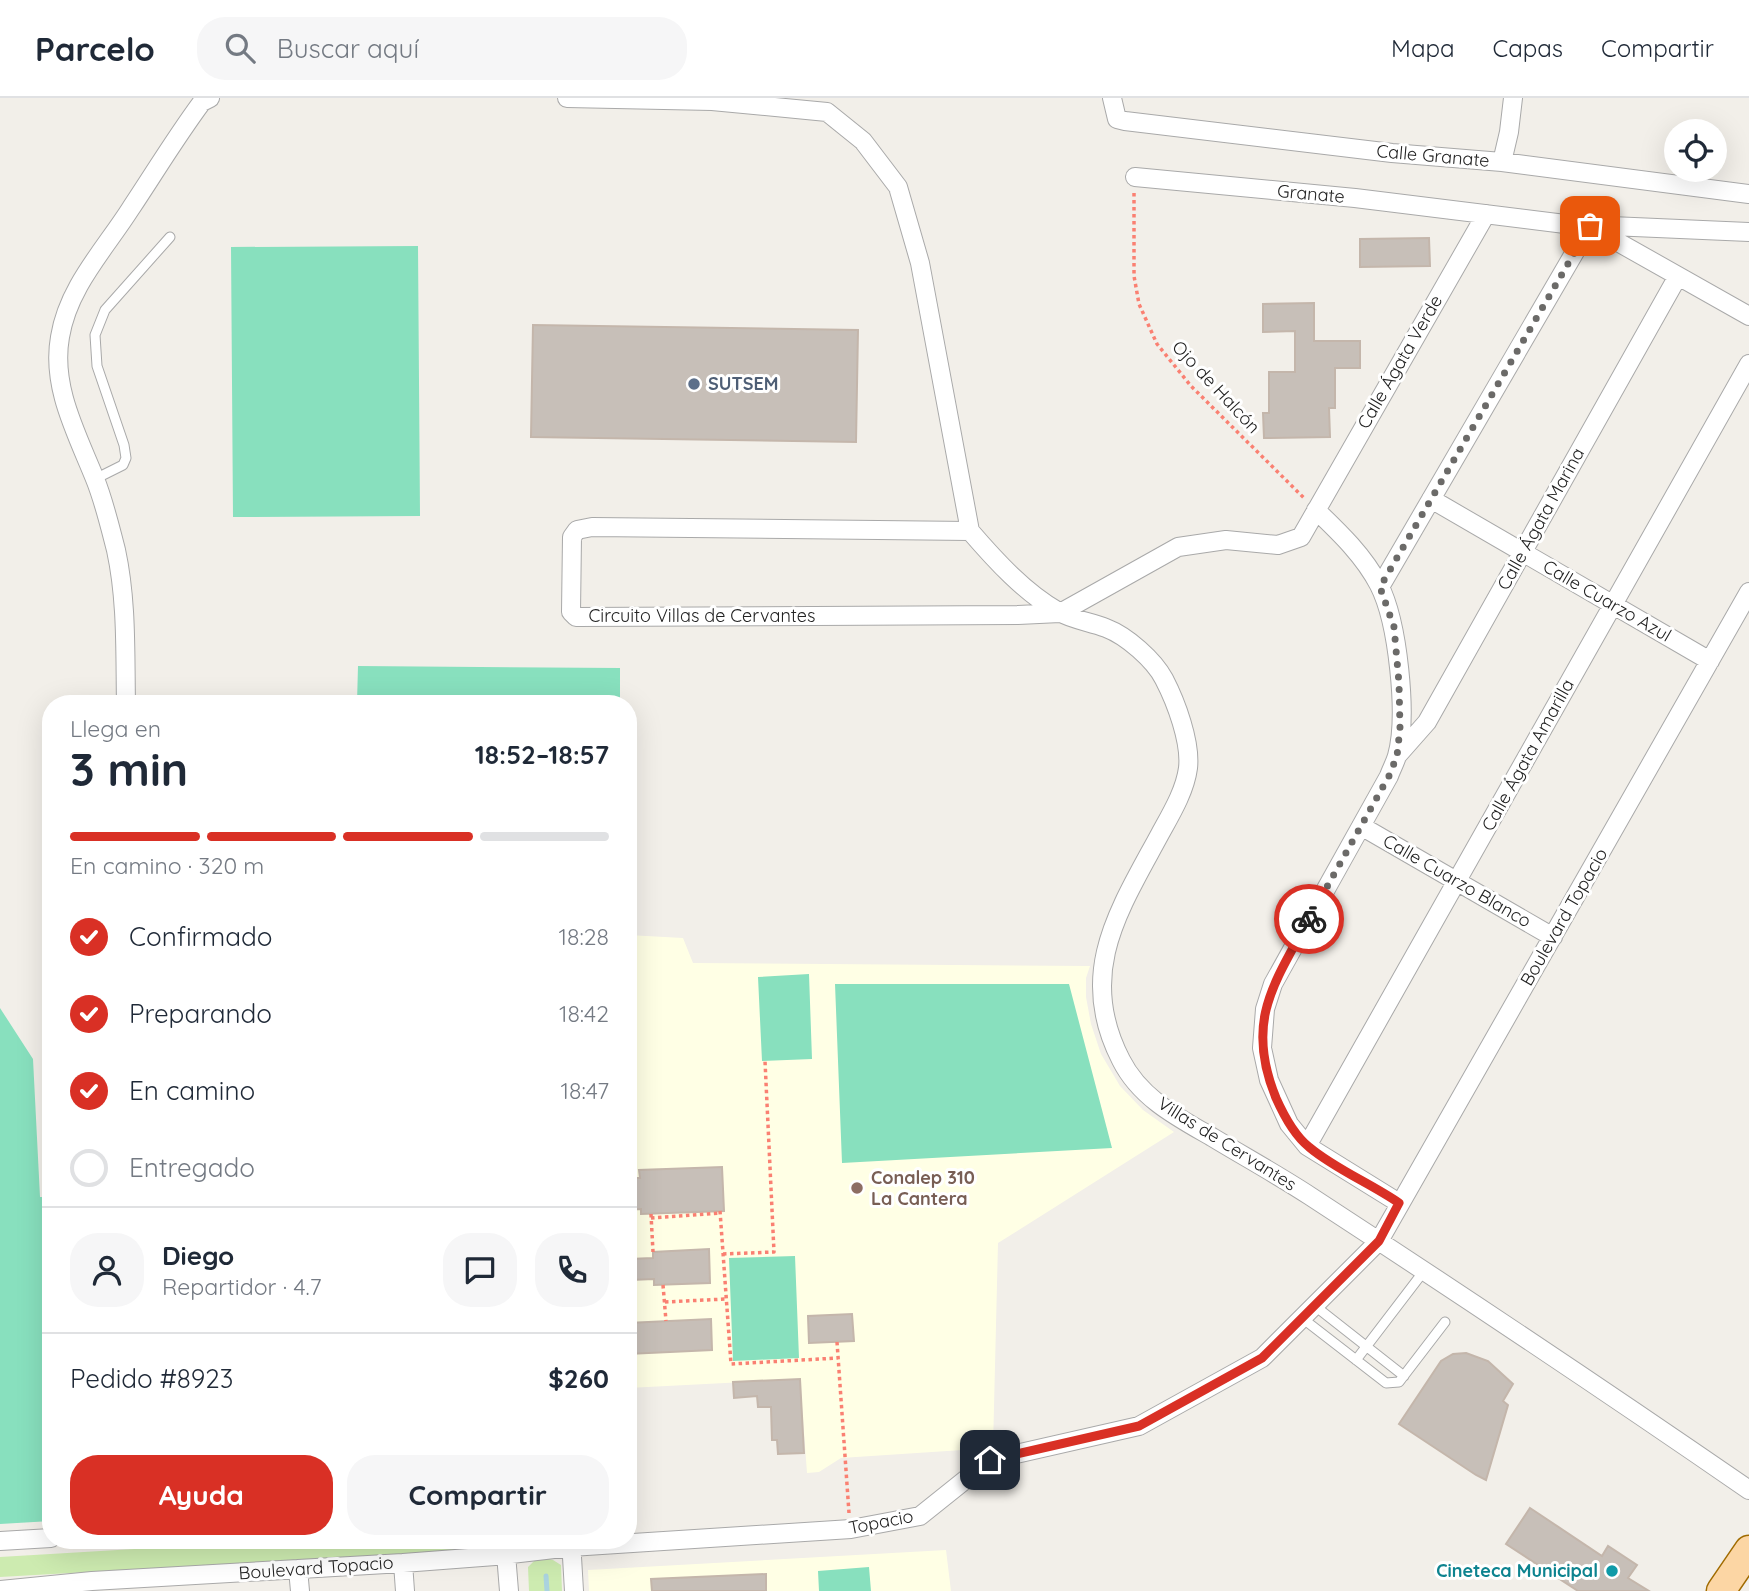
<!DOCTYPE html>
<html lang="es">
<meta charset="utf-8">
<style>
:root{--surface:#fff;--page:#f6f6f7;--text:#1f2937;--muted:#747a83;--line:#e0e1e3;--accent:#d93025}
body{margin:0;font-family:Quicksand,sans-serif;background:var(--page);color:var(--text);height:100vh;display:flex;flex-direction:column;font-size:26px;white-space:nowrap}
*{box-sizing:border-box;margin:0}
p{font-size:23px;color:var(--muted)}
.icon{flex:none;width:38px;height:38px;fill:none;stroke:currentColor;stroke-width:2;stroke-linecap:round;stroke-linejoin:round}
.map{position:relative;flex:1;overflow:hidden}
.sheet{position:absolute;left:42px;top:597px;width:595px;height:854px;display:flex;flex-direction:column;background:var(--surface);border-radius:28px;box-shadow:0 7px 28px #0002}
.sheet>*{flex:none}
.controls{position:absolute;left:1664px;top:21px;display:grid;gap:14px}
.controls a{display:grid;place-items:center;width:63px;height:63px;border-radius:50%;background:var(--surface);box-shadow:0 7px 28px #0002;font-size:35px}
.pin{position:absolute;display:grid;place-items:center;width:60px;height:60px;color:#fff;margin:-30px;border-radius:14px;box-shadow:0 4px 10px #0006}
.courier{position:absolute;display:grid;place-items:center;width:70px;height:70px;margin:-35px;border:5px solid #d93025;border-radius:50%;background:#fff;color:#222;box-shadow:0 2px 9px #0007}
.head em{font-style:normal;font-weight:800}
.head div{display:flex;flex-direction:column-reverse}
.head{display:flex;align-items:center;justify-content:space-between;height:119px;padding:0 28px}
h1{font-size:46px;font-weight:800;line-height:52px}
.bar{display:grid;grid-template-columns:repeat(4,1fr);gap:10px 7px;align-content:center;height:84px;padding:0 28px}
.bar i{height:9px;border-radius:5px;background:var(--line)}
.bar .active{background:var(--accent)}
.bar p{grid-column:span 4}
.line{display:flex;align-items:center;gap:18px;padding:0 28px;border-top:2px solid var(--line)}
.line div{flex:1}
.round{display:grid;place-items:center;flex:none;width:74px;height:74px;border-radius:28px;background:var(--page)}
ol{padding:0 28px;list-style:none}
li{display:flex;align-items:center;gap:21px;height:77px}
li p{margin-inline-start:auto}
li .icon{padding:7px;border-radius:50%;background:var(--accent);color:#fff;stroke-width:4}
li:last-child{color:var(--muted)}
li i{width:38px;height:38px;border:4px solid var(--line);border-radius:50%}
.action{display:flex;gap:14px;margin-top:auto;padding:14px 28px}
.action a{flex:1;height:80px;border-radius:28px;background:var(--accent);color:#fff;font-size:28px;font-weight:800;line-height:80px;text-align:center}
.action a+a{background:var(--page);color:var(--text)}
header{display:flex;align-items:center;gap:42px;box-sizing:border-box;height:98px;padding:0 35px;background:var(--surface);border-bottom:2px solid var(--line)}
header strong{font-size:33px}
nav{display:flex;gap:38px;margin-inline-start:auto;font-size:24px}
.search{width:490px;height:63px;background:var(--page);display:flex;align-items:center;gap:18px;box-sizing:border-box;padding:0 24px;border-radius:28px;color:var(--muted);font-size:26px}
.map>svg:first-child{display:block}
.education{fill:#ffffe5}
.grass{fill:#cdebb0}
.pitch{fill:#88e0be}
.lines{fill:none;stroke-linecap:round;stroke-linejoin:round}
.stream{stroke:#aad3df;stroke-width:5}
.building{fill:#c7bfb8;stroke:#c4b6ab;stroke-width:2}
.lane-casing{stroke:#a9a9a9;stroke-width:11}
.street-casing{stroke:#a9a9a9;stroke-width:20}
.primary-casing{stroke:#a06b00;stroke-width:31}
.path{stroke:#fa8072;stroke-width:3.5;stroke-dasharray:3.5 3.5;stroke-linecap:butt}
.lane{stroke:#fff;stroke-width:9}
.street{stroke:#fff;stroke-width:18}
.primary{stroke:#fcd6a4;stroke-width:28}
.done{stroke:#6b6a68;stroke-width:7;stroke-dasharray:0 12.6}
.route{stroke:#d93025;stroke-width:9}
.service-dot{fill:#5c6f8a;stroke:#fff;stroke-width:2.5}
.education-dot{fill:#8d6e63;stroke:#fff;stroke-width:2.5}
.culture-dot{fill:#0f9aa8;stroke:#fff;stroke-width:2.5}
.labels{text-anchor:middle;stroke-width:6;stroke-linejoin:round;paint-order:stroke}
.street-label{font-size:18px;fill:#222;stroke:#fff}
.service-label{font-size:18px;font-weight:bold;fill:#4e5e75;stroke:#fff;text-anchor:start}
.education-label{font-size:18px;font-weight:bold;fill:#785e54;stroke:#fff;text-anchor:start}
.culture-label{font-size:18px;font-weight:bold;fill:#0d838f;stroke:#fff;text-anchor:end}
</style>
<header>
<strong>Parcelo</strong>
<div class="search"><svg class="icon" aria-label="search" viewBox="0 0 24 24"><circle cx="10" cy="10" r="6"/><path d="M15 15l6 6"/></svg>Buscar aquí</div>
<nav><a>Mapa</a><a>Capas</a><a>Compartir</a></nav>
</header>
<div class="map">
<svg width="1749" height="1493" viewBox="0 0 1749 1493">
<rect width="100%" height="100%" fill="#f2efe9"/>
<!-- education -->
<path class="education" d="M 628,837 L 683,840 L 693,865 L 1090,868 L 1086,880 L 1086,899 L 1091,926 L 1101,956 L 1120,988 L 1143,1012 L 1174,1034 L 998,1145 L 993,1350 L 841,1360 L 819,1374 L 807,1375 L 800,1281 L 628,1290 Z
M 946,1452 L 951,1493 L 589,1493 L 588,1472 Z"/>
<!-- grass -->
<path class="grass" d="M 287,1442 L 499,1442 L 492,1451 L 0,1479 L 0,1459 Z
M 544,1460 L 553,1462 L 561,1467 L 562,1493 L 529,1493 L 528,1469 L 534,1463 Z"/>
<!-- pitch -->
<path class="pitch" d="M 418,148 L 420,418 L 233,419 L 231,149 Z
M 358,568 L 620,570 L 620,605 L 357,605 Z
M 809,876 L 812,961 L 762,963 L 758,879 Z
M 835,886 L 1069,886 L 1112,1050 L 842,1065 Z
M 0,910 L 33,961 L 40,1099 L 51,1099 L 51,1423 L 0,1426 Z
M 795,1158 L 799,1260 L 733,1263 L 729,1160 Z
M 869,1469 L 871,1493 L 819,1493 L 818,1473 Z"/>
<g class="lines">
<!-- stream -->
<path class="stream" d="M 546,1478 L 547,1493"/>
</g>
<!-- building -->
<path class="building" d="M 1429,140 L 1430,168 L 1360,169 L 1360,141 Z
M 1314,205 L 1314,243 L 1360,243 L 1360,270 L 1335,270 L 1335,310 L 1329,310 L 1330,339 L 1264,340 L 1263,315 L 1269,315 L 1269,274 L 1295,274 L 1295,233 L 1263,234 L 1263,206 Z
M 533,227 L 858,232 L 856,344 L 531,339 Z
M 722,1069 L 724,1113 L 641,1116 L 641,1111 L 628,1112 L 628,1080 L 640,1080 L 639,1072 Z
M 709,1151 L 710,1185 L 654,1187 L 654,1181 L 631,1182 L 630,1161 L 653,1160 L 653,1154 Z
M 852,1216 L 854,1243 L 809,1245 L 808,1218 Z
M 711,1221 L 712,1252 L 628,1256 L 628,1225 Z
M 1466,1255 L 1488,1263 L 1513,1286 L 1503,1303 L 1508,1307 L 1486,1382 L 1476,1377 L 1399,1326 L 1441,1263 L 1453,1256 Z
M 800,1281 L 804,1355 L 778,1356 L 777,1342 L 772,1342 L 771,1309 L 758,1309 L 757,1298 L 734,1300 L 733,1284 Z
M 1530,1410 L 1602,1458 L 1608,1448 L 1637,1467 L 1628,1480 L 1649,1493 L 1578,1493 L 1506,1446 Z
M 766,1476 L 766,1493 L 652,1493 L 651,1481 Z"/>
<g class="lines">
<!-- lane casing -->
<g class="lane-casing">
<path id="lane" d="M 95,381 L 123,367 L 126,360 L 124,347 L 97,268 L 95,237 L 105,212 L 170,139
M 1315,1208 L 1404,1278
M 1302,1220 L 1386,1285 L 1399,1284 L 1445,1224
M 1356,1262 L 1424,1173"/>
</g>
<!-- street casing -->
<g class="street-casing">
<path id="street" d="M 567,0 L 712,3 L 827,14 L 863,43 L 898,89 L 920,165 L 970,433 C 995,462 1025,495 1059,514 C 1073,522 1091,524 1106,530 C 1127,538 1154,562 1164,581 C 1176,604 1191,644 1188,670 C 1185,693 1171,716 1160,736 C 1119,812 1076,875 1121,962 C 1140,1000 1177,1019 1212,1039 C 1245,1059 1278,1077 1310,1098 C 1457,1194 1604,1292 1749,1392
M 1112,0 L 1117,21 L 1125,23 L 1392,55 L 1502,64 L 1749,96
M 1502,64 L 1509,34 L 1513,0
M 1135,79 L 1355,100 L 1565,126 L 1749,134
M 1593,130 L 1749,218
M 1431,401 L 1710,563
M 1316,412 C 1340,435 1364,458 1379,487 C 1398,524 1408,618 1397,658 C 1395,665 1391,672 1389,678 L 1273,886 L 1265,911 L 1262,950 L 1269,982 L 1289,1026 L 1307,1048 L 1399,1105
M 970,433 L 592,429 L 577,432 L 572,439 L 571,514 L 576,519 L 1018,517 L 1060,515 L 1178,449 L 1226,442 L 1278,447 L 1301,439 L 1486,116
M 1380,489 L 1590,128
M 126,606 C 125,554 127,503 116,452 C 110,429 104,403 95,381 C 77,336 51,289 60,239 C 68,189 105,151 131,110 C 155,74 176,39 202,4 L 210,0
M 1397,658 L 1427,624 L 1678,178
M 1361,728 L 1553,839
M 1307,1048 L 1749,266
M 508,1442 L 506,1456 L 509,1493
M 571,1442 L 574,1493
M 0,1443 L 51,1440
M 403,1465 L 405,1493
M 298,1471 L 300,1493
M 0,1492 L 92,1483 L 403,1465 L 495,1458 L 571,1449 L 851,1431 L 920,1418 L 990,1362 L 1139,1328 L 1262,1260 L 1379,1143 L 1749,494"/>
</g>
<!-- primary casing -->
<g class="primary-casing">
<path id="primary" d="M 1721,1493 L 1749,1452"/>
</g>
<!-- path -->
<path class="path" d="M 1134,95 L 1134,178 L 1139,206 L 1157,246 L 1191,288 L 1305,401
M 720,1113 L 731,1266 L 838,1260
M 651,1116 L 653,1154
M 651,1120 L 721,1115
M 723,1156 L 774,1154 L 765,963
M 663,1187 L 666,1223
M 665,1204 L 725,1201
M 837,1244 L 849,1415"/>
<!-- lane -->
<use href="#lane" class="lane"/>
<!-- street -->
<use href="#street" class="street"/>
<!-- primary -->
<use href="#primary" class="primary"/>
</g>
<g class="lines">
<!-- done -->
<path class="done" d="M 1309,821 L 1389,678 L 1397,658 L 1400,630 L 1399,585 L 1394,529 L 1380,489 L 1590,128"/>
<!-- route -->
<path class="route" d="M 990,1362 L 1139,1328 L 1262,1260 L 1379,1143 L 1399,1105 C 1370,1085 1335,1071 1309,1049 C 1294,1037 1284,1018 1276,1000 C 1245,924 1273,887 1309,821"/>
</g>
<!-- markers -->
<circle class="service-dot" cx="694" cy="286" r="7"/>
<circle class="education-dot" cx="857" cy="1090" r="7"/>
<circle class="culture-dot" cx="1612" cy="1473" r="7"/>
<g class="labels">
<!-- street labels -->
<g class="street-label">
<text transform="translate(1433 58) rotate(5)" y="6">Calle Granate</text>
<text transform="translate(1311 96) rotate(5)" y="6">Granate</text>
<text transform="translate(1400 264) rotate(-60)" y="6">Calle Ágata Verde</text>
<text transform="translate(1216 289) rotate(47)" y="6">Ojo de Halcón</text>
<text transform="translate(1541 421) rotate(-61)" y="6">Calle Ágata Marina</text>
<text transform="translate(1607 503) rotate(30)" y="6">Calle Cuarzo Azul</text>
<text x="702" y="524">Circuito Villas de Cervantes</text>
<text transform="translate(1528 657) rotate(-61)" y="6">Calle Ágata Amarilla</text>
<text transform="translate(1457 783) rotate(30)" y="6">Calle Cuarzo Blanco</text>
<text transform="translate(1564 819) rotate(-60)" y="6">Boulevard Topacio</text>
<text transform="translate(1227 1046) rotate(32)" y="6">Villas de Cervantes</text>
<text transform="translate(881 1424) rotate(-11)" y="6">Topacio</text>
<text transform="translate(316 1470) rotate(-4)" y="6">Boulevard Topacio</text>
</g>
<!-- service labels -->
<g class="service-label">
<text x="708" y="292">SUTSEM</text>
</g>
<!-- education labels -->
<g class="education-label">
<text x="871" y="1086">Conalep 310<tspan x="871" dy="21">La Cantera</tspan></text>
</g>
<!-- culture labels -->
<g class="culture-label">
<text x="1598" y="1479">Cineteca Municipal</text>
</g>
</g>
</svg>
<div class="controls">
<a><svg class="icon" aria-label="locate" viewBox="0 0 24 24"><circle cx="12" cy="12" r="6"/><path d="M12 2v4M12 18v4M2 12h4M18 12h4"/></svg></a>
</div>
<div class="pin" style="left:1590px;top:128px;background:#ea580c"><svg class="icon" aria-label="bag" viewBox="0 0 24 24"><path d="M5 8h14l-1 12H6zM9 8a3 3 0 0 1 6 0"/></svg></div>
<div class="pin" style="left:990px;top:1362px;background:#1f2937"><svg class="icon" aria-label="home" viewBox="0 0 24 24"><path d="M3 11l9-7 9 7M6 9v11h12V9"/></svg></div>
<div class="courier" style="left:1309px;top:821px"><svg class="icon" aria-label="bike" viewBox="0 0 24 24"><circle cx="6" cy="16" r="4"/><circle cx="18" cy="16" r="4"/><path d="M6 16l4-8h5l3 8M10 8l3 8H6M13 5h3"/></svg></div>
<section class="sheet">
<div class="head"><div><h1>3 min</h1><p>Llega en</p></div><em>18:52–18:57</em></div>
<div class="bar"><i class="active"></i><i class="active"></i><i class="active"></i><i></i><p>En camino · 320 m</p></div>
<ol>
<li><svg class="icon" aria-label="check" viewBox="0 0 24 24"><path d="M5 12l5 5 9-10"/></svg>Confirmado<p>18:28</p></li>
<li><svg class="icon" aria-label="check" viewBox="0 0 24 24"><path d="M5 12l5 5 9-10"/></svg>Preparando<p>18:42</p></li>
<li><svg class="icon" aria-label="check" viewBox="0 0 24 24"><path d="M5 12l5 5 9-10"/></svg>En camino<p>18:47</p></li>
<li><i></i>Entregado</li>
</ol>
<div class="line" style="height:126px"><a class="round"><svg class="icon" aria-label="person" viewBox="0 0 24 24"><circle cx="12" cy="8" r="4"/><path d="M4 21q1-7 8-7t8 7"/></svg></a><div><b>Diego</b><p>Repartidor · 4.7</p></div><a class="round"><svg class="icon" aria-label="chat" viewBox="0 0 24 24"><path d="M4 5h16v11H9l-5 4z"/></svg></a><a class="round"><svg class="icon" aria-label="phone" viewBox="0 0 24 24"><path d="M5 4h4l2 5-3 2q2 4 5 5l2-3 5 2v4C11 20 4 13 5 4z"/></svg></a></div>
<div class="line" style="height:91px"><div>Pedido #8923</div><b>$260</b></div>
<div class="action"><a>Ayuda</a><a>Compartir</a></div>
</section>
</div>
